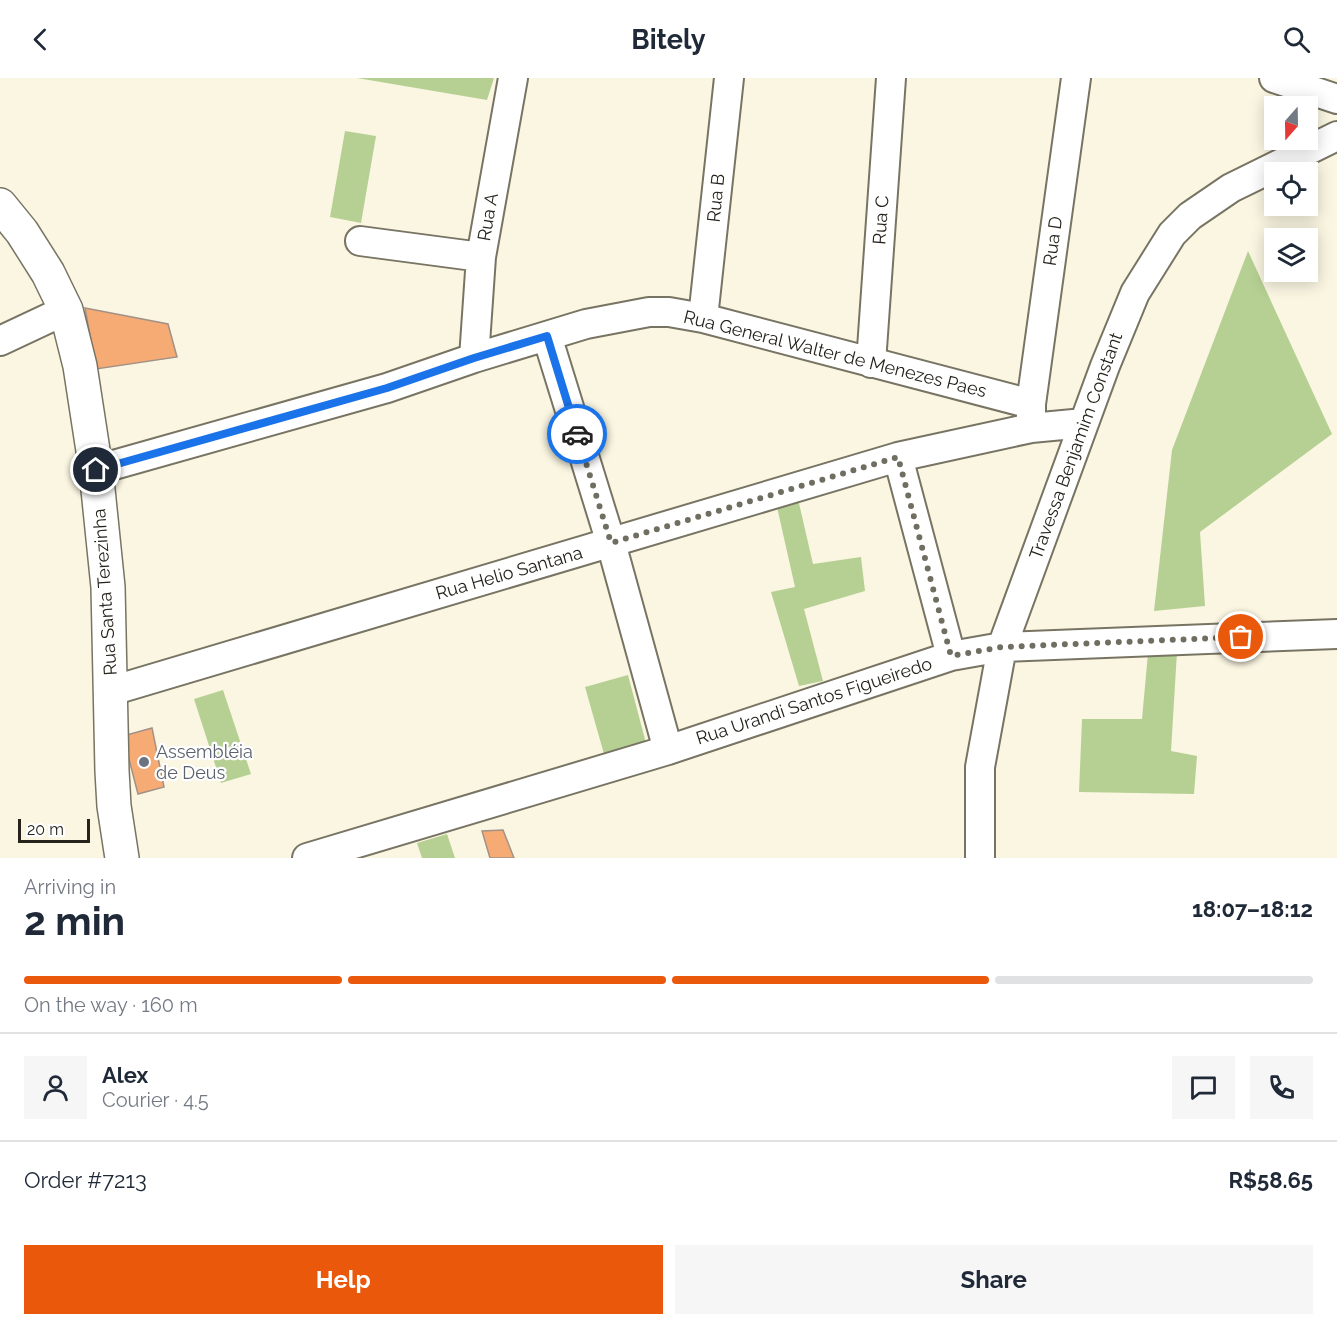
<!DOCTYPE html>
<meta charset="utf-8">
<style>
:root{--surface:#fff;--page:#f6f6f7;--text:#1f2937;--muted:#747a83;--line:#e0e1e3;--accent:#ea580c}
body{margin:0;font-family:Raleway,sans-serif;background:var(--page);color:var(--text);height:100vh;display:flex;flex-direction:column;font-size:22px;white-space:nowrap}
*{box-sizing:border-box;margin:0}
p{font-size:20px;color:var(--muted)}
.icon{flex:none;width:33px;height:33px;fill:none;stroke:currentColor;stroke-width:2;stroke-linecap:round;stroke-linejoin:round}
.map{position:relative;height:780px;overflow:hidden}
.details{display:flex;flex-direction:column;background:var(--surface);flex:1}
.details>*{flex:none}
.needle{width:39px;rotate:200deg}
.controls{position:absolute;left:1264px;top:18px;display:grid;gap:12px}
.controls a{display:grid;place-items:center;width:54px;height:54px;border-radius:0px;background:var(--surface);box-shadow:0 3px 15px #0003;font-size:30px}
.scale{position:absolute;left:18px;bottom:15px;width:72px;box-sizing:border-box;padding-left:6px;border:3px solid #25231c;border-top:0;font-size:16px;line-height:21px;white-space:nowrap;color:#25231c;-webkit-text-stroke:4px #fff;paint-order:stroke}
.pin{position:absolute;display:grid;place-items:center;width:51px;height:51px;color:#fff;margin:-26px;border:3px solid #fff;border-radius:50%;box-shadow:0 2px 6px #0007}
.courier{position:absolute;display:grid;place-items:center;width:60px;height:60px;margin:-30px;border:4px solid #1a73e8;border-radius:50%;background:#fff;color:#222;box-shadow:0 2px 8px #0007}
.head em{font-style:normal;font-weight:700}
.head div{display:flex;flex-direction:column-reverse}
.head{display:flex;align-items:center;justify-content:space-between;height:102px;padding:0 24px}
h1{font-size:39px;font-weight:700;line-height:45px}
.bar{display:grid;grid-template-columns:repeat(4,1fr);gap:9px 6px;align-content:center;height:72px;padding:0 24px}
.bar i{height:8px;border-radius:4px;background:var(--line)}
.bar .current{background:var(--accent)}
.bar p{grid-column:span 4}
.line{display:flex;align-items:center;gap:15px;padding:0 24px;border-top:2px solid var(--line)}
.line div{flex:1}
.round{display:grid;place-items:center;flex:none;width:63px;height:63px;border-radius:0px;background:var(--page)}
.primary-button{display:flex;gap:12px;margin-top:auto;padding:12px 24px}
.primary-button a{flex:1;height:69px;border-radius:0px;background:var(--accent);color:#fff;font-size:24px;font-weight:700;line-height:69px;text-align:center}
.primary-button a+a{background:var(--page);color:var(--text)}
header{display:flex;justify-content:space-between;align-items:center;height:78px;padding:0 24px;background:var(--surface);font-size:27px;font-weight:700}
.map>svg:first-child{display:block}
.green{fill:#b6d093}
.building{fill:#f7ab74;stroke:#a29186;stroke-width:1.5}
.lines{fill:none;stroke-linecap:round;stroke-linejoin:round}
.street-casing{stroke:#787463;stroke-width:32}
.secondary-casing{stroke:#787463;stroke-width:36}
.street{stroke:#fff;stroke-width:28}
.secondary{stroke:#fff;stroke-width:33}
.done{stroke:#706d61;stroke-width:6;stroke-dasharray:0 10.8}
.route{stroke:#1a73e8;stroke-width:8}
.worship-dot{fill:#6b7280;stroke:#fff;stroke-width:2}
.labels{text-anchor:middle;stroke-width:4.5;stroke-linejoin:round;paint-order:stroke}
.street-label{font-size:18px;fill:#25231c;stroke:#fff}
.worship-label{font-size:18px;fill:#5b616d;stroke:#fff;text-anchor:start}
</style>
<header><svg class="icon" aria-label="back" viewBox="0 0 24 24"><path d="M15 5l-7 7 7 7"/></svg>Bitely<svg class="icon" aria-label="search" viewBox="0 0 24 24"><circle cx="10" cy="10" r="6"/><path d="M15 15l6 6"/></svg></header>
<div class="map">
<svg width="1337" height="780" viewBox="0 0 1337 780">
<rect width="100%" height="100%" fill="#faf6e2"/>
<!-- green -->
<path class="green" d="M 357,0 L 494,0 L 487,22 Z
M 345,53 L 376,58 L 361,145 L 330,139 Z
M 1248,173 L 1332,356 L 1200,454 L 1205,528 L 1154,533 L 1172,372 Z
M 798,421 L 813,486 L 861,479 L 865,513 L 804,531 L 823,603 L 799,608 L 771,514 L 795,509 L 777,429 Z
M 1177,574 L 1171,673 L 1197,678 L 1194,716 L 1079,714 L 1082,641 L 1142,641 L 1148,575 Z
M 628,597 L 646,665 L 604,676 L 585,609 Z
M 223,612 L 251,696 L 221,705 L 194,621 Z
M 447,756 L 455,780 L 422,780 L 417,765 Z"/>
<!-- building -->
<path class="building" d="M 85,230 L 168,246 L 177,279 L 96,291 Z
M 152,650 L 164,709 L 138,716 L 123,658 Z
M 503,752 L 514,780 L 490,780 L 482,753 Z"/>
<g class="lines">
<!-- street casing -->
<g class="street-casing">
<path id="street" d="M 1274,0 L 1337,21
M 360,163 L 481,179
M 703,240 L 729,0
M 547,258 L 611,465 L 668,672
M 0,263 L 66,232
M 474,280 L 481,179 L 513,0
M 871,285 L 891,0
M 1031,326 L 1076,0
M 898,379 L 951,578
M 96,392 L 387,310 L 474,280 L 586,246 L 649,234 L 669,234 L 703,240 L 1031,326 L 1031,350
M 111,613 L 898,379 L 1031,350 L 1084,345
M 307,780 L 668,672 L 951,578 L 1002,569 L 1337,556
M 980,780 L 980,689 L 1002,569 L 1105,288 L 1135,215 L 1172,156 L 1190,138 L 1231,110 L 1337,58"/>
</g>
<!-- secondary casing -->
<g class="secondary-casing">
<path id="secondary" d="M 0,127 L 22,154 L 48,195 L 66,232 L 80,288 L 96,392 L 108,509 L 112,693 L 114,728 L 122,780"/>
</g>
<!-- street -->
<use href="#street" class="street"/>
<!-- secondary -->
<use href="#secondary" class="secondary"/>
</g>
<g class="lines">
<!-- done -->
<path class="done" d="M 577,356 L 611,465 L 898,379 L 951,578 L 1002,569 L 1241,559"/>
<!-- route -->
<path class="route" d="M 96,392 L 387,310 L 474,280 L 547,258 L 577,356"/>
</g>
<!-- markers -->
<circle class="worship-dot" cx="144" cy="684" r="6"/>
<g class="labels">
<!-- street labels -->
<g class="street-label">
<text transform="translate(716 120) rotate(-84)" y="6">Rua B</text>
<text transform="translate(488 139) rotate(-80)" y="6">Rua A</text>
<text transform="translate(881 142) rotate(-86)" y="6">Rua C</text>
<text transform="translate(1053 163) rotate(-82)" y="6">Rua D</text>
<text transform="translate(835 276) rotate(14)" y="6">Rua General Walter de Menezes Paes</text>
<text transform="translate(1076 368) rotate(-70)" y="6">Travessa Benjamim Constant</text>
<text transform="translate(509 495) rotate(-16)" y="6">Rua Helio Santana</text>
<text transform="translate(105 514) rotate(-94)" y="6">Rua Santa Terezinha</text>
<text transform="translate(814 623) rotate(-18)" y="6">Rua Urandi Santos Figueiredo</text>
</g>
<!-- worship labels -->
<g class="worship-label">
<text x="156" y="680">Assembléia<tspan x="156" dy="21">de Deus</tspan></text>
</g>
</g>
</svg>
<div class="controls">
<a><svg class="needle" viewBox="-14 -14 28 28"><path d="M0-13l5 13h-10z" fill="#e53935"/><path d="M0 13l5-13h-10z" fill="#747a83"/></svg></a>
<a><svg class="icon" aria-label="locate" viewBox="0 0 24 24"><circle cx="12" cy="12" r="6"/><path d="M12 2v4M12 18v4M2 12h4M18 12h4"/></svg></a>
<a><svg class="icon" aria-label="layers" viewBox="0 0 24 24"><path d="M12 4l9 5-9 5-9-5zM3 14l9 5 9-5"/></svg></a>
</div>
<div class="scale">20 m</div>
<div class="pin" style="left:1241px;top:559px;background:#ea580c"><svg class="icon" aria-label="bag" viewBox="0 0 24 24"><path d="M5 8h14l-1 12H6zM9 8a3 3 0 0 1 6 0"/></svg></div>
<div class="pin" style="left:96px;top:392px;background:#1f2937"><svg class="icon" aria-label="home" viewBox="0 0 24 24"><path d="M3 11l9-7 9 7M6 9v11h12V9"/></svg></div>
<div class="courier" style="left:577px;top:356px"><svg class="icon" aria-label="car" viewBox="0 0 24 24"><path d="M5 17H2v-5l4-1 3-4h7l3 4 3 1v5h-3M9 17h6M6 11h13"/><circle cx="7" cy="17" r="2"/><circle cx="17" cy="17" r="2"/></svg></div>
</div>
<section class="details">
<div class="head"><div><h1>2 min</h1><p>Arriving in</p></div><em>18:07–18:12</em></div>
<div class="bar"><i class="current"></i><i class="current"></i><i class="current"></i><i></i><p>On the way · 160 m</p></div>
<div class="line" style="height:108px"><a class="round"><svg class="icon" aria-label="person" viewBox="0 0 24 24"><circle cx="12" cy="8" r="4"/><path d="M4 21q1-7 8-7t8 7"/></svg></a><div><b>Alex</b><p>Courier · 4.5</p></div><a class="round"><svg class="icon" aria-label="chat" viewBox="0 0 24 24"><path d="M4 5h16v11H9l-5 4z"/></svg></a><a class="round"><svg class="icon" aria-label="phone" viewBox="0 0 24 24"><path d="M5 4h4l2 5-3 2q2 4 5 5l2-3 5 2v4C11 20 4 13 5 4z"/></svg></a></div>
<div class="line" style="height:78px"><div>Order #7213</div><b>R$58.65</b></div>
<div class="primary-button"><a>Help</a><a>Share</a></div>
</section>
